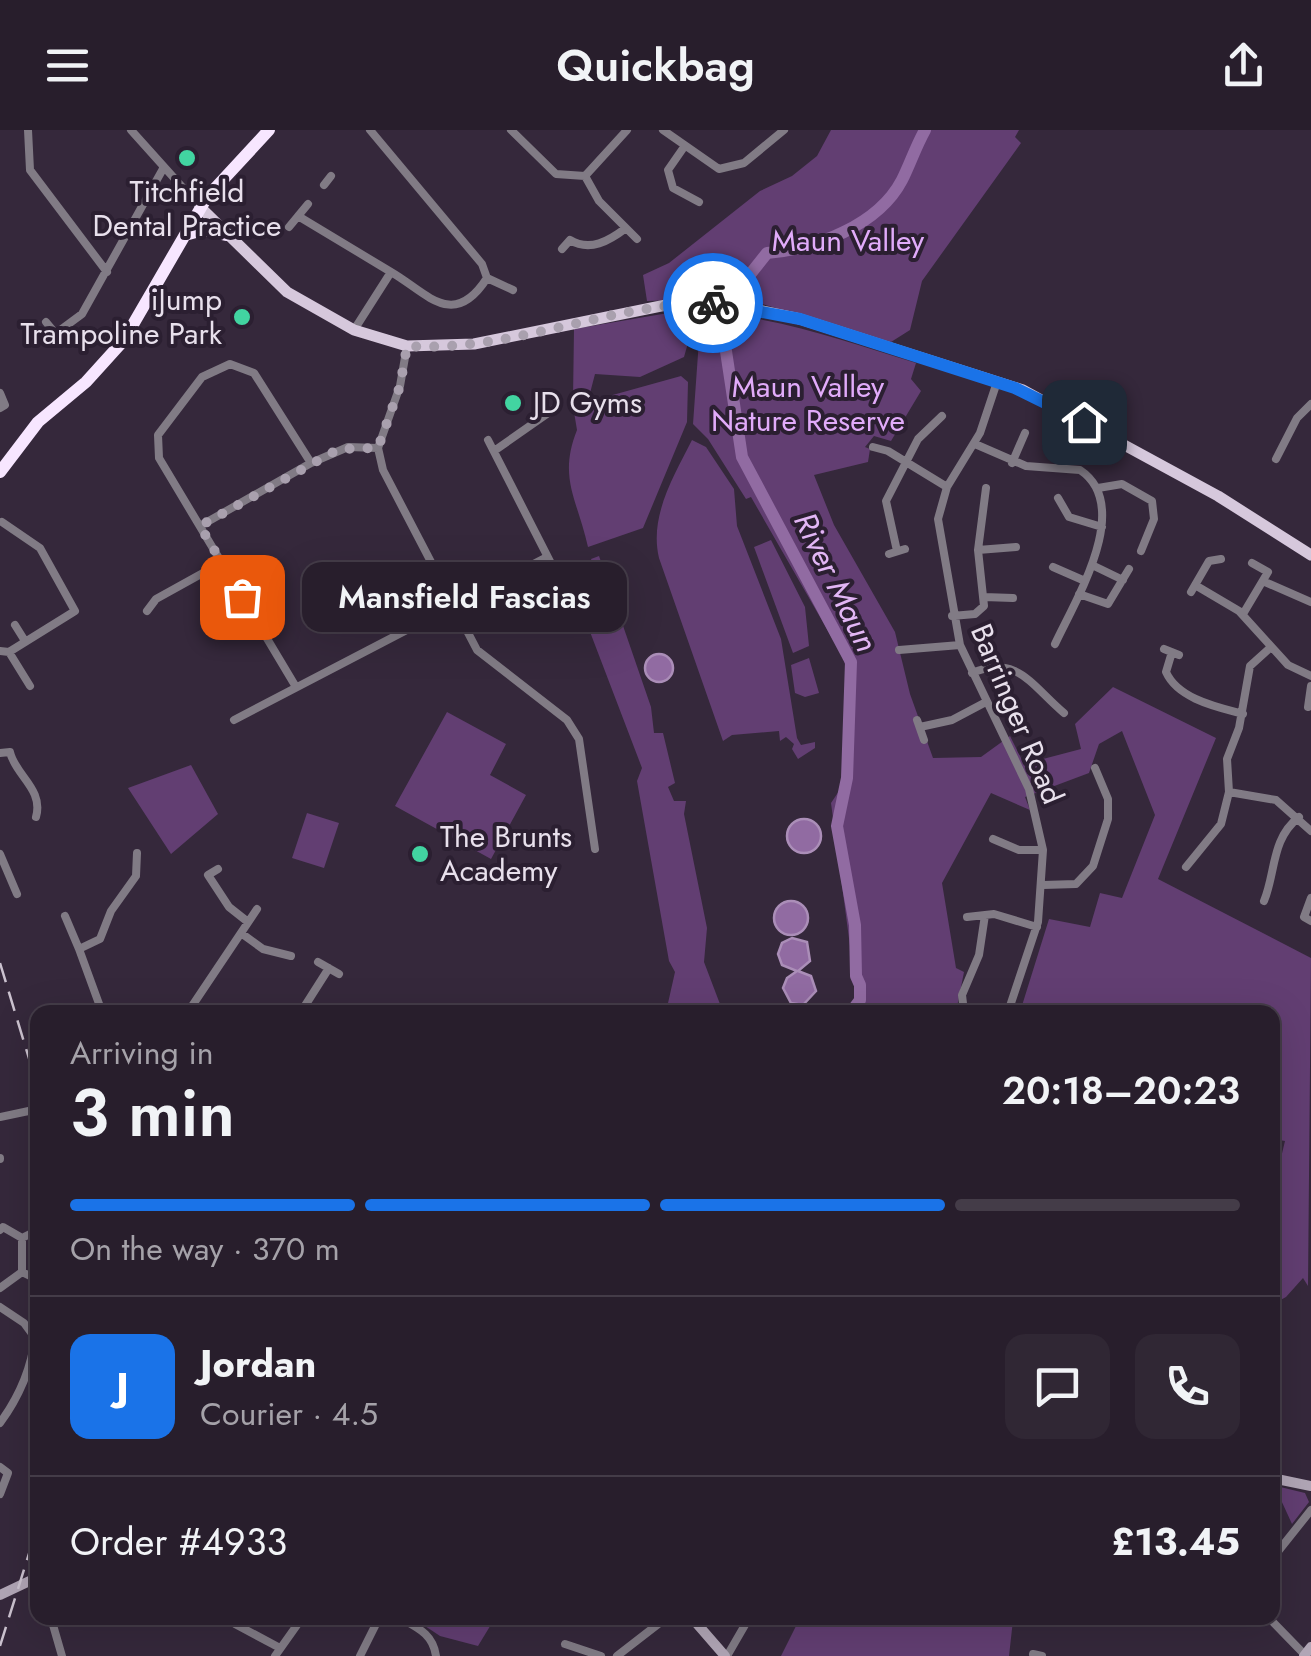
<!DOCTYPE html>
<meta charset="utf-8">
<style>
:root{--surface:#281e2c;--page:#302734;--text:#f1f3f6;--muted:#a5a2a9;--line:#443c48;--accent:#1a73e8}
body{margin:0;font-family:Jost,sans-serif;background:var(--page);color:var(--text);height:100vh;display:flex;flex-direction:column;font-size:38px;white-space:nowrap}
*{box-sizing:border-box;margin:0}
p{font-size:32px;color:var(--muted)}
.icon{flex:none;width:55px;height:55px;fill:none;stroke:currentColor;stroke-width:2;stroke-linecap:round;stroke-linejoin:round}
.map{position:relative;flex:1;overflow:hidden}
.details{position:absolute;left:30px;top:875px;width:1250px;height:620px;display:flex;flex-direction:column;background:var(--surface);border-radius:20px;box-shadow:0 10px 40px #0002,0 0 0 2px var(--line)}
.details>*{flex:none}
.pin{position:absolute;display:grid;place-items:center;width:85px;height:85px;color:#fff;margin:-42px;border-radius:20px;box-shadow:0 5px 15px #0006}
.courier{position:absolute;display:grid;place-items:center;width:100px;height:100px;margin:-50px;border:8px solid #1a73e8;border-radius:50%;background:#fff;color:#222;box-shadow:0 2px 12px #0007}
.bubble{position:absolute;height:70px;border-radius:20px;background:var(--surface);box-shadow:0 10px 40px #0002,0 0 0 2px var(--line);font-size:32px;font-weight:600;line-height:70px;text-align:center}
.summary em{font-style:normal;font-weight:600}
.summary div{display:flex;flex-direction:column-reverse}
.summary{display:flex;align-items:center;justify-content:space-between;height:170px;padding:0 40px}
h1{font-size:65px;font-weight:600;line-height:75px}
.bar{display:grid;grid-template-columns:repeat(4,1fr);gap:15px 10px;align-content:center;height:120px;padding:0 40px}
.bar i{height:12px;border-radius:8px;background:var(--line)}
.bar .active{background:var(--accent)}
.bar p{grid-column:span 4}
.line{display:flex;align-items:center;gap:25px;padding:0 40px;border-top:2px solid var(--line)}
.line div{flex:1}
.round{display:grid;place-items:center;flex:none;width:105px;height:105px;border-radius:20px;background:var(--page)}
header{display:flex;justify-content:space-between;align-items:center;height:130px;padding:0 40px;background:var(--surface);font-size:45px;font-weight:600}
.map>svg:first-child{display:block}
.green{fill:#623e72}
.water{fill:#916ba2;stroke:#ab8eb8;stroke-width:2.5}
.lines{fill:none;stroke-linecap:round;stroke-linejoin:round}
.river{stroke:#916ba2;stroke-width:12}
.street{stroke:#817b85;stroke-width:8}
.secondary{stroke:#b1a6b6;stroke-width:10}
.primary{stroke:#d6c8dc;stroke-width:11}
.highway{stroke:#f7e6ff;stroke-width:12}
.rail{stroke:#cbc2cf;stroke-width:2.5;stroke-dasharray:20 10;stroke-linecap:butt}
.done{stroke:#a9a0ae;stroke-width:10;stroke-dasharray:0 18}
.route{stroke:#1a73e8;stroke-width:12}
.poi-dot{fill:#42d4a1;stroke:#2b1f31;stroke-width:4}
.labels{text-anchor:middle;stroke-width:8;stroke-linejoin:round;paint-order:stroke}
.poi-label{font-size:30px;fill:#e8e0ec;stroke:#2b1f31;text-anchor:start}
.park-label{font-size:30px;fill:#e1abfa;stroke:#2b1f31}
.street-label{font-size:30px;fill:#e8e0ec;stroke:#2b1f31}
.water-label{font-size:32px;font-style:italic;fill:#e2b6f5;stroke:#2b1f31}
</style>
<header><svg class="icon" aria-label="menu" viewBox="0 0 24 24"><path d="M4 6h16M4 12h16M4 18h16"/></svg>Quickbag<svg class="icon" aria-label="share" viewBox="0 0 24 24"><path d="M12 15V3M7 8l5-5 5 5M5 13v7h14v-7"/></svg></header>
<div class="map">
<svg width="1311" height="1526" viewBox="0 0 1311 1526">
<rect width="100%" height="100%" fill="#35283b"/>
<!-- green -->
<path class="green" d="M 831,0 L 1019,0 L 1015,7 L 1021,13 L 922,151 L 910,200 L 891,212 L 742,168 L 647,171 L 643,145 L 669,133 L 760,61 L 792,46 L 817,26 Z
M 680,181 L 687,184 L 690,206 L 684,227 L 640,247 L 595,244 L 589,267 L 573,269 L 574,199 Z
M 701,182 C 776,186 845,211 916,233 L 911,249 L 921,261 L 891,311 L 874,306 L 865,317 L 870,319 L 868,332 L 814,345 L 834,395 L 895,502 L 910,564 L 933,628 L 981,627 L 1010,606 L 1024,634 L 1081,619 L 1075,594 L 1113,557 L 1216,608 L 1158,749 L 1311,828 L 1308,1156 L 1303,1148 L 1286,1167 L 1273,1174 L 1273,1061 L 1285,1011 L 1273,1009 L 1272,882 L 1020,882 L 1049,789 L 1090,797 L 1100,763 L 1122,768 L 1155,685 L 1122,601 L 1099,614 L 1089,643 L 1025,667 L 1030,680 L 991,663 L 942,753 L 956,838 L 964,842 L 957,877 L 950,882 L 839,882 L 858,876 L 831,673 L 843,655 L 847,542 L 843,527 L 751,367 L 746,369 L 708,309 L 693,294 Z
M 681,246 L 688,252 L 687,292 L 643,398 L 588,417 C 577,368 558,348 577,300 L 573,276 Z
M 692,310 L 706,317 L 734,359 L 737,396 L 781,509 L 797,608 L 801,615 L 815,612 L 815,618 L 798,629 L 792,619 L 794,614 L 786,607 L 780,611 L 779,601 L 732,605 L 723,611 L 659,428 C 649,386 674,346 692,310 Z
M 771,410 L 805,477 L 809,516 L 793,523 L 754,417 Z
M 599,426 L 651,577 L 654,603 L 663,603 L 675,653 L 668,657 L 674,671 L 686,671 L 684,684 L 707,798 L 704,832 L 723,882 L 666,882 L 675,842 L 669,831 L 637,651 L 642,638 L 587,494 L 608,479 L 591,429 Z
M 809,528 L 819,563 L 805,567 L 795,563 L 791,535 Z
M 447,582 L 506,614 L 490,645 L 526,665 L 491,729 L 395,676 Z
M 191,635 L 218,684 L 171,724 L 128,658 Z
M 307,683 L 339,693 L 324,738 L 292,728 Z
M 1272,1355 L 1305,1363 L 1309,1372 L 1292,1394 L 1281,1370 L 1273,1369 Z
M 413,1488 L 495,1488 L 478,1516 L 440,1506 Z
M 800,1488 L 1000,1488 L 1013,1490 L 1009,1526 L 781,1526 Z"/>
<!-- water -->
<path class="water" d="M645 538a14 14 0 1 1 28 0a14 14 0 1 1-28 0Z
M787 706a17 17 0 1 1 34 0a17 17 0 1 1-34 0Z
M774 788a17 17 0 1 1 34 0a17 17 0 1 1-34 0Z
M 792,808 L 807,812 L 810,831 L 798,841 L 811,846 L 816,861 L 803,875 L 791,873 L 783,858 L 787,848 L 797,841 L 782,835 L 778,824 L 782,813 Z"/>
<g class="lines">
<!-- river -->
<path class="river" d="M 851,882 L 860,870 L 860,855 L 856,846 L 855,795 L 837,696 L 847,648 L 851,532 L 742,327 L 724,208 L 732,167 L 767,123 C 815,119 878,96 902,50 C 910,34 916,16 925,0"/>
<!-- street -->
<path class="street" d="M 28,0 L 30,40 L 107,142
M 131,0 L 201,78
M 370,0 L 482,134 L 487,148
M 511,0 L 556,44 L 585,46
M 663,0 L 719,39 L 744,33 L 784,0
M 684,17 L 668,40 L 673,58 L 699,72
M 585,46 L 627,0
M 324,55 L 331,46
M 298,86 L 391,142
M 289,97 L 308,74
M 626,98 L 637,109
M 562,119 L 570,110 C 590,122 609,111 626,98 L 599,71 L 585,46
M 487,148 L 513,160
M 46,192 L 60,209
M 354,200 L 391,142 C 426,162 453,201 487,148
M 55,204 L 82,184 L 164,37
M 407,216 L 400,256 L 378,318 L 383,340 L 477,520 L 567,590 L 579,609 L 595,719
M 997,252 L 980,303 L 947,357 L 938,389 L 960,515 L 1029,659 L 1043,720 L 1038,792 L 1008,882
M 0,263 L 5,275 L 0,278
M 488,310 L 556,443
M 975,314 L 1026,336 L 1080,340 C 1134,376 1075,471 1055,514
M 873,317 L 888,321 L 947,357
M 494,321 L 554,279
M 1276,329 L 1297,288 L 1311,274
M 1012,333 L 1025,303
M 1098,358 L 1122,354 L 1152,371 L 1154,389 L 1141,421
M 1058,368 L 1069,387 L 1102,397
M 200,396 L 311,333
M 978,420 L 1016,417
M 897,421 L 886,371 L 918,309 L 942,286
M 889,424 L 905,419
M 1092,435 L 1123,450
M 1053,437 L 1085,451
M 1265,452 L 1311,472
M 1195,455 L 1239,481 L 1288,535 L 1311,546
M 1191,462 L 1209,431 L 1221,429
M 1079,464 L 1108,474 L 1129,439
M 984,467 L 1013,468
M 147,481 L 156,469 L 221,433
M 1243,484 L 1268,442 L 1252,433
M 952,486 L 975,484 L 984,476 L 978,420 L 986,358
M 15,495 L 25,511
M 1164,519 L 1179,525
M 899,520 L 960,515
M 0,521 L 9,522 L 75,481 L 40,418 L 2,392
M 9,522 L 30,556
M 1172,522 L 1166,542 C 1178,569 1217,577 1243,584
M 972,543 C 1017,524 1031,555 1064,583
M 296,557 L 159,328 L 158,305 L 202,247 L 230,234 L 254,243 L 311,333 L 348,317 L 378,318
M 1308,577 L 1311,556
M 234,590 L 547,427
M 917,590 L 924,610
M 920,597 L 952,590 L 986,572
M 0,623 L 10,622 C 15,645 44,659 36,687
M 1229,662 L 1276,670 L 1311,701
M 993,709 L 1019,720 L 1043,720
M 0,724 L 17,764
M 1186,737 L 1221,694 L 1229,662 L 1227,629 L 1239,598 L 1250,536 L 1270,518
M 218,739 L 208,745 L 229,777 L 248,792
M 1043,755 L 1076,754 L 1093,736 L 1108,689 L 1108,669 L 1095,638
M 1311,768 L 1304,787 L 1311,791
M 1264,771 C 1276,742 1271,709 1299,687
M 65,786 L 79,819 L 100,809 L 111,781 L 136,746 L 137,723
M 967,787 L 994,784 L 1037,797
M 241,803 L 263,819 L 291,826
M 79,819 L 102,882
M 318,832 L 339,844
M 188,882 L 257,779
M 301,882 L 329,838
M 964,882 L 962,865 L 979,825 L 985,785
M 0,987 L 38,979
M 0,1028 L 0,1029
M 36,1075 L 38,1078
M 0,1100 L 3,1097 L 22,1108 L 22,1142
M 22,1108 L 38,1100
M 0,1158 L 22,1142 L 38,1150
M 0,1177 L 24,1193 L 35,1208
M 0,1293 C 19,1267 31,1240 35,1208
M 0,1337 L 8,1343 L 0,1364
M 1272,1429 L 1311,1380
M 51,1488 L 62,1526
M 400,1488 C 418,1498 433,1504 436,1526
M 1269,1488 L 1305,1525
M 235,1494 L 280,1518
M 565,1514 L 601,1526
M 1033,1524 L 1042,1526
M 275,1526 L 302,1488
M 360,1526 L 379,1488
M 617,1526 L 666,1488
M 727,1526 L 749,1488"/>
<!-- secondary -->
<path class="secondary" d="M 1272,1348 L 1311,1356
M 0,1465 L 38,1447
M 692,1488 L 725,1526
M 1304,1526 L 1311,1517"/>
<!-- primary -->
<path class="primary" d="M 201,78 L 287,162 L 354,200 L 407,216 L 474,214 L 666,175 L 740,176 L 800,189 L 1023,260 L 1218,366 L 1311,425"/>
<!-- highway -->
<path class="highway" d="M 185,105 L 203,100 L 226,105
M 0,342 L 38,292 L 86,252 L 124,210 L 207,67 L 269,0"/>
<!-- rail -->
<path class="rail" d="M 0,833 L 38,958
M 0,1516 L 38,1395"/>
</g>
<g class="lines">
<!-- done -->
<path class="done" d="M 242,467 L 200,396 L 339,319 L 378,318 L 400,256 L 407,216 C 511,223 609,173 713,173"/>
<!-- route -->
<path class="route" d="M 713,173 L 800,189 L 1015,258 L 1084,292"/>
</g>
<!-- markers -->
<g class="poi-dot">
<circle cx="187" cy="28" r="10"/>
<circle cx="242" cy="187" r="10"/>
<circle cx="513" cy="273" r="10"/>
<circle cx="420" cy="724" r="10"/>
</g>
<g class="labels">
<!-- poi labels -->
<g class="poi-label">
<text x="187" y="72" text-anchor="middle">Titchfield<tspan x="187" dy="34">Dental Practice</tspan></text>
<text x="222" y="180" text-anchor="end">iJump<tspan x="222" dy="34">Trampoline Park</tspan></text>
<text x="533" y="283">JD Gyms</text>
<text x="440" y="717">The Brunts<tspan x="440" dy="34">Academy</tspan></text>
</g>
<!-- park labels -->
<g class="park-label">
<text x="848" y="121">Maun Valley</text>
<text x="808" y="267">Maun Valley<tspan x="808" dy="34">Nature Reserve</tspan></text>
</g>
<!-- street labels -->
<g class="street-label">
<text transform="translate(1017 584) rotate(67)" y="10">Barringer Road</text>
</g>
<!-- water labels -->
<g class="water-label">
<text transform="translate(836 452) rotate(64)" y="11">River Maun</text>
</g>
</g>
</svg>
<div class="pin" style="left:242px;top:467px;background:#ea580c"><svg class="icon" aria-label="bag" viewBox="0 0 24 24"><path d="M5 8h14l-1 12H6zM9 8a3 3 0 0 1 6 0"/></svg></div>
<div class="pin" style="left:1084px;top:292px;background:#1f2937"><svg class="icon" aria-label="home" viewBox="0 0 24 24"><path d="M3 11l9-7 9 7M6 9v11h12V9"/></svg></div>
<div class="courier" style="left:713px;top:173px"><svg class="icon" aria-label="bike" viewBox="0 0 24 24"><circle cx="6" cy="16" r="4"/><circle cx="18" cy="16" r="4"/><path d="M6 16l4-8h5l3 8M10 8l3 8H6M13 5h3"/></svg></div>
<div class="bubble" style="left:302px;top:432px;width:325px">Mansfield Fascias</div>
<section class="details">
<div class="summary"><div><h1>3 min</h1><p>Arriving in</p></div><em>20:18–20:23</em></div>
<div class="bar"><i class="active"></i><i class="active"></i><i class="active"></i><i></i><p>On the way · 370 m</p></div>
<div class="line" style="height:180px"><b class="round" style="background:var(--accent);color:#fff">J</b><div><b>Jordan</b><p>Courier · 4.5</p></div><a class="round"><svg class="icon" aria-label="chat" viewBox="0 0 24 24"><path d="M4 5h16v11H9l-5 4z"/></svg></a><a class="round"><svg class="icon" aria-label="phone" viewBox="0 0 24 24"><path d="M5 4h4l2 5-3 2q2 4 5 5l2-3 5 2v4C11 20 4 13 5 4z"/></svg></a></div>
<div class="line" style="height:130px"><div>Order #4933</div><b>£13.45</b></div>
</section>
</div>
